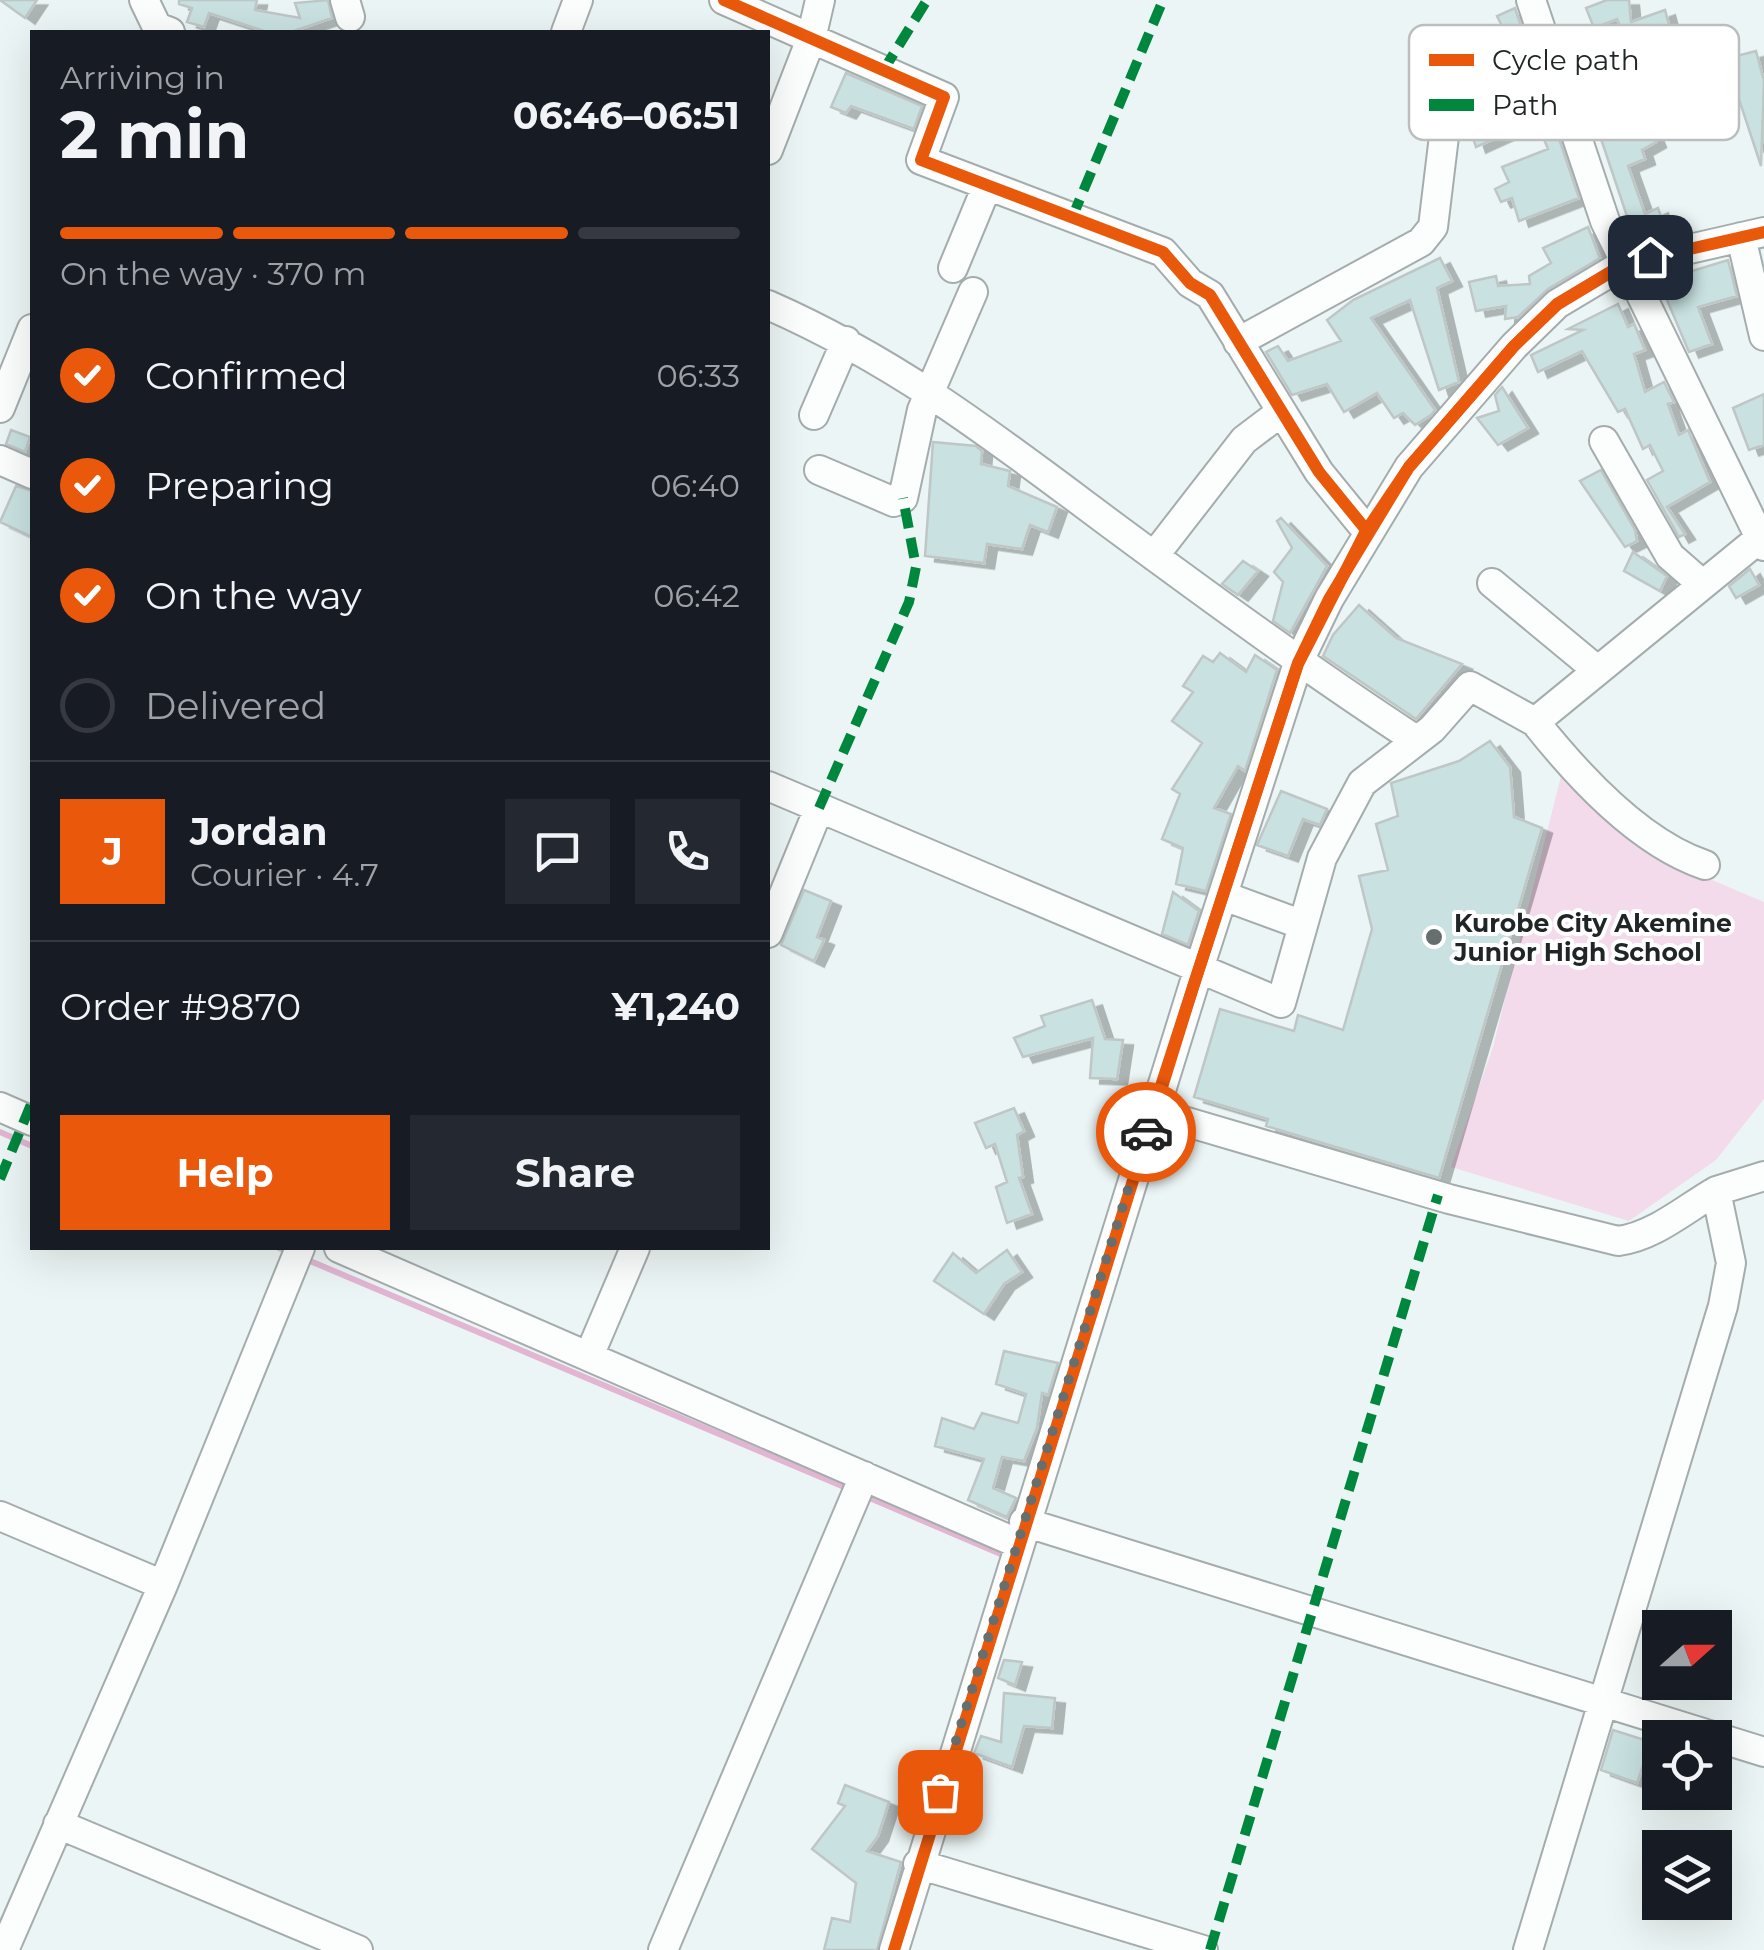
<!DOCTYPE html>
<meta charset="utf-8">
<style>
:root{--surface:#171b24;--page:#242831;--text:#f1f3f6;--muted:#9ea1a6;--line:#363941;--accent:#ea580c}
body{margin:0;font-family:Montserrat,sans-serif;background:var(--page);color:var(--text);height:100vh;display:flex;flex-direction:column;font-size:38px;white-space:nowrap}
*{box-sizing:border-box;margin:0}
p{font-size:32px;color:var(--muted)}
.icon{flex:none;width:55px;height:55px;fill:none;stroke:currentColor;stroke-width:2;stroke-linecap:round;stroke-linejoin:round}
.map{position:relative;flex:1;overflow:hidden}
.panel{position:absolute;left:30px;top:30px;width:740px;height:1220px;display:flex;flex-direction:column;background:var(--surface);border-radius:0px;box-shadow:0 10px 40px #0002}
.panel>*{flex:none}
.needle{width:65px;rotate:69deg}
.buttons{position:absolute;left:1642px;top:1610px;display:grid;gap:20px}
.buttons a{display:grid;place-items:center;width:90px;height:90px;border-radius:0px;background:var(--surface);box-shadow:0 10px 40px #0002;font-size:50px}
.pin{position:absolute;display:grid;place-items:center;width:85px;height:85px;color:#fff;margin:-42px;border-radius:20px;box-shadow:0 5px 15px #0006}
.courier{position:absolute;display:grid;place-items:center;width:100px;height:100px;margin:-50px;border:8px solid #ea580c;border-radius:50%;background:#fff;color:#222;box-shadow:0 2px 12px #0007}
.headline em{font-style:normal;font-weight:700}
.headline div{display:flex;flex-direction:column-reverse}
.headline{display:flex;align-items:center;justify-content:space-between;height:170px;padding:0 30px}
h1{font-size:65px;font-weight:700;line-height:75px}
.bar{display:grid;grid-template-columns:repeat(4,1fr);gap:15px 10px;align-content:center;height:120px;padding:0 30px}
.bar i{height:12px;border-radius:8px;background:var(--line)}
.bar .active{background:var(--accent)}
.bar p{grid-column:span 4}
.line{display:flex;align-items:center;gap:25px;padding:0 30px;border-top:2px solid var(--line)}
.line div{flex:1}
.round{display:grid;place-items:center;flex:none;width:105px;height:105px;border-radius:0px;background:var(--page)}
ol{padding:0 30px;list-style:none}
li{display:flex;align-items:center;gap:30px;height:110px}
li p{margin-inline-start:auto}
li .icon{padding:10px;border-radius:50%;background:var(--accent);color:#fff;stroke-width:4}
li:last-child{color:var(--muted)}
li i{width:55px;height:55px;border:5px solid var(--line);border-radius:50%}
.primary-button{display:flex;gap:20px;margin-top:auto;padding:20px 30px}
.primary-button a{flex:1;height:115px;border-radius:0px;background:var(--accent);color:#fff;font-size:40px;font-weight:700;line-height:115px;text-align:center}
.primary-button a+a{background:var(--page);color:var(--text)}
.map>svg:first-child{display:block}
.green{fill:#f3dbec}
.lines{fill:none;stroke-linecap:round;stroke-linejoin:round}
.stream{stroke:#e2b6d3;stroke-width:6}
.building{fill:#c9e1e1;stroke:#bfc6c6;stroke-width:2.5;filter:url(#shadow)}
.minor-casing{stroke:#a5acac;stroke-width:32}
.minor{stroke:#fcfefe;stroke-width:28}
.quiet{stroke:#00873e;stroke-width:10;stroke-dasharray:20 10;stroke-linecap:butt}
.cycleway-casing{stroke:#fff;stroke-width:19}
.cycleway{stroke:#e8590c;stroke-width:12}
.done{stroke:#676e6e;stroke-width:10;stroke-dasharray:0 18}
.route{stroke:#ea580c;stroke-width:12}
.poi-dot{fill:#676e6e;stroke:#fff;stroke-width:4}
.labels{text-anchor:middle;stroke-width:8;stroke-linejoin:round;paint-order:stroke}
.poi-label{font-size:25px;font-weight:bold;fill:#202626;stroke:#fff;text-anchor:start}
.key{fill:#fff;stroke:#bcbebe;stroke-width:2.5}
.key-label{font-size:28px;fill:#202626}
</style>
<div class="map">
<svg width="1764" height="1950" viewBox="0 0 1764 1950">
<defs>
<filter id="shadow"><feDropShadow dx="10" dy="5.5" stdDeviation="0" flood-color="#0004"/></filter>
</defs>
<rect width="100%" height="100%" fill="#ecf5f5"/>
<!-- green -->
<path class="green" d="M 1562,772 L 1660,858 L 1764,902 L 1764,1099 L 1716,1160 L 1629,1221 L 1451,1167 L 1493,1047 Z"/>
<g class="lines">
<!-- stream -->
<path class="stream" d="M 0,1132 L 32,1146
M 279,1248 L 292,1253
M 303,1258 L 849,1489
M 865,1496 L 1010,1558"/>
</g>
<!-- building -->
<path class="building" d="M 0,0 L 37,0 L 25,18 Z
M 179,0 L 257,0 L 255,10 L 300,18 L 295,3 L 328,0 L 332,18 L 291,32 L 267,32 L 209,13 L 204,27 L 187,22 L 192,8 L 179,4 Z
M 1607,0 L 1629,0 L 1631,22 L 1665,10 L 1682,74 L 1646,87 L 1638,65 L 1595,80 L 1609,113 L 1629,106 L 1648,122 L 1656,142 L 1642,150 L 1645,159 L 1628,166 L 1645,214 L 1658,208 L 1668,236 L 1636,243 L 1594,118 L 1573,69 L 1630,49 L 1617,19 L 1594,28 L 1586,8 Z
M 1515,8 L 1579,198 L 1519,221 L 1512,198 L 1501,202 L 1495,189 L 1509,182 L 1502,167 L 1548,149 L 1536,120 L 1476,147 L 1466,117 L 1474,112 L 1473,94 L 1459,55 L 1464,53 L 1460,41 L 1501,24 L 1497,16 Z
M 1756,51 L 1764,81 L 1761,166 L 1735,87 L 1728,89 L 1721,60 Z
M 846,73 L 922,106 L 914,129 L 851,106 L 846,113 L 831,107 Z
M 1588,227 L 1600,258 L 1548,289 L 1518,317 L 1505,319 L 1506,306 L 1476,311 L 1469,282 L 1496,276 L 1498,286 L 1530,284 L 1529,276 L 1551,263 L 1543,248 Z
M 1440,258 L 1452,281 L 1437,288 L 1459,382 L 1439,390 L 1410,300 L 1371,318 L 1435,410 L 1431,415 L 1415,425 L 1403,413 L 1394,418 L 1377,393 L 1344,412 L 1327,384 L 1292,395 L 1266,352 L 1278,346 L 1288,361 L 1341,341 L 1327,320 L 1353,300 Z
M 1728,260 L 1737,296 L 1698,307 L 1712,344 L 1689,352 L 1659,281 Z
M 1618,304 L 1628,327 L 1634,324 L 1645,350 L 1634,354 L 1645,392 L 1664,382 L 1674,402 L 1668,404 L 1679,435 L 1688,430 L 1710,482 L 1667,507 L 1685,534 L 1679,537 L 1647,480 L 1663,471 L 1650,445 L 1643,449 L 1625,409 L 1618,412 L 1582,351 L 1538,372 L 1531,355 L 1583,330 L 1568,329 Z
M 1502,387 L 1528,428 L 1498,445 L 1477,418 L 1499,411 L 1495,395 Z
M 1764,394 L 1764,445 L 1749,450 L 1733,408 Z
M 11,430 L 30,437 L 25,452 L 6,444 Z
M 933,442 L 976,446 L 982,451 L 981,464 L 1010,471 L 1008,486 L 1057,507 L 1048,532 L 1030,525 L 1022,549 L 987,544 L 984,563 L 925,556 Z
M 1601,470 L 1635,530 L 1637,541 L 1625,547 L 1580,481 Z
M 16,486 L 32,491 L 32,537 L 0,522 Z
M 1281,518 L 1327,566 L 1290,633 L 1273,621 L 1283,582 L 1274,572 L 1292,548 L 1277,521 Z
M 1633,552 L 1667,576 L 1660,591 L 1624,571 Z
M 1243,561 L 1258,571 L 1238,595 L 1222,584 Z
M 1750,569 L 1759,585 L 1736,598 L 1729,586 Z
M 1359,605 L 1396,638 L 1462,664 L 1416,719 L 1323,656 L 1333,635 Z
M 1220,653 L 1246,672 L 1255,655 L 1277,670 L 1245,771 L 1238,766 L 1214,808 L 1231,814 L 1206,891 L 1176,884 L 1183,848 L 1162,839 L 1180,794 L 1172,789 L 1202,743 L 1172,721 L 1193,692 L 1183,686 L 1203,656 L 1213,662 Z
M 1490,741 L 1510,767 L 1514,817 L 1542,828 L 1439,1178 L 1266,1126 L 1268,1119 L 1194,1097 L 1220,1009 L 1294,1031 L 1298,1015 L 1343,1030 L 1372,929 L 1359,876 L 1388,870 L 1376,824 L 1398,816 L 1391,783 L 1459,761 Z
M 1281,791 L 1327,809 L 1320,825 L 1303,819 L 1288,856 L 1257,845 Z
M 804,890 L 831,901 L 817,937 L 824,940 L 814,961 L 781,945 Z
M 1173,892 L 1199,911 L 1188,945 L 1162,934 Z
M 1092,1000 L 1105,1039 L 1123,1040 L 1117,1079 L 1090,1078 L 1093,1038 L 1023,1057 L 1014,1038 L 1045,1026 L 1041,1016 Z
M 1014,1108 L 1024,1131 L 1017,1135 L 1023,1177 L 1019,1178 L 1032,1214 L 1007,1223 L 996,1187 L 1007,1182 L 995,1144 L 986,1148 L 975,1123 Z
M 1007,1250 L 1022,1272 L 1004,1284 L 984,1314 L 934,1281 L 953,1253 L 976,1273 Z
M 1004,1351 L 1058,1363 L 1048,1395 L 1042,1393 L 1037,1428 L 1024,1461 L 1002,1457 L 993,1488 L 1016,1498 L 1007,1517 L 968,1500 L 984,1459 L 935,1446 L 942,1418 L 974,1429 L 982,1413 L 1018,1423 L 1026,1394 L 996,1384 Z
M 1004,1660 L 1022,1662 L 1015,1685 L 998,1678 Z
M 1004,1693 L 1055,1698 L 1052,1728 L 1024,1726 L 1012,1767 L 974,1753 L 981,1736 L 1001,1742 Z
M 1613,1730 L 1651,1742 L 1637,1783 L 1601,1770 Z
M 845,1785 L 889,1802 L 878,1836 L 867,1851 L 901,1862 L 877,1950 L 824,1950 L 832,1918 L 850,1922 L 856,1883 L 812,1849 L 845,1806 L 838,1803 Z"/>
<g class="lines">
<!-- minor casing -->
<g class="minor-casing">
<path id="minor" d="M 144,0 L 157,27 L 170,32
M 345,0 L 350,17
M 724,0 L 944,97 L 921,160 L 1163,252 L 1190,283 L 1210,295 L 1319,472 L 1367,531
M 1531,0 L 1605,221 L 1764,546
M 566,32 L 578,0
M 768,150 L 811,39 L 820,0
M 1741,237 L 1764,336
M 953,268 L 987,186
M 768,305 C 900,363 998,440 1112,525 C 1212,599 1312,672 1416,740
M 1238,342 L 1421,242 L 1433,227 L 1448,103
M 0,408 L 32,329
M 814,415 L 846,341
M 1604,441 L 1670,556 L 1702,584
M 0,460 L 32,474
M 819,470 L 894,502 L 903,498 L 922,410 L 973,292
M 1154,556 L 1244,440 L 1281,412
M 1492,583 L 1597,670
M 1535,722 C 1578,776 1639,843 1705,865
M 768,786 L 1281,1003 L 1322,858 L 1362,783 L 1432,729 L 1470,686 L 1535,722 L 1760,538
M 1224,896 L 1303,925
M 768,933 L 819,808
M 0,1107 L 32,1121
M 1153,1112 L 1449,1199 L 1618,1241 C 1653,1237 1685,1209 1716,1191
M 339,1248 L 1017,1543
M 589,1356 L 635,1248
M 0,1516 L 163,1585
M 1024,1522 L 1764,1752
M 58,1824 L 358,1950
M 918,1864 L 1203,1950
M 4,1950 L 163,1585 L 300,1248
M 663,1950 L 864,1476
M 894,1950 L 1194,984 L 1298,663 L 1329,599 L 1409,467 L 1514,346 L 1557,304 L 1624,264 L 1764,232
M 1528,1950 L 1723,1306 L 1731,1263 L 1716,1191 L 1764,1176"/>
</g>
<!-- minor -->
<use href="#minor" class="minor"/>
<!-- quiet -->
<path class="quiet" d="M 883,71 L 927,0
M 1072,218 L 1163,0
M 819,808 L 909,602 L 916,567 L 903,498
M 0,1179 L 32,1102
M 1210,1950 L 1438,1195"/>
<!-- cycleway casing -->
<g class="cycleway-casing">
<path id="cycleway" d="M 724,0 L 944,97 L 921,160 L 1163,252 L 1190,283 L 1210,295 L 1319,472 L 1367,531
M 894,1950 L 1194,984 L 1298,663 L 1329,599 L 1409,467 L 1514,346 L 1557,304 L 1624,264 L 1764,232"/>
</g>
<!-- cycleway -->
<use href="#cycleway" class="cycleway"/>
</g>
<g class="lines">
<!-- done -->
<path class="done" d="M 940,1792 L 1146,1132"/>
<!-- route -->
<path class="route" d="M 1146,1132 L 1298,664 L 1366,531 L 1409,467 L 1514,346 L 1558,304 L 1624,264 L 1650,257"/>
</g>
<!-- markers -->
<circle class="poi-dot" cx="1434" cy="937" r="10"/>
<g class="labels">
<!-- poi labels -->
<g class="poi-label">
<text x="1454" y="932">Kurobe City Akemine<tspan x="1454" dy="29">Junior High School</tspan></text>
</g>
</g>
<!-- legend -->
<rect x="1409" y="25" width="330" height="115" rx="15" class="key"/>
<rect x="1429" y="54" width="45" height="12" fill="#e8590c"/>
<rect x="1429" y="99" width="45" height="12" fill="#00873e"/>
<g class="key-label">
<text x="1492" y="70">Cycle path</text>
<text x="1492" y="115">Path</text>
</g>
</svg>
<div class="buttons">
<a><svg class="needle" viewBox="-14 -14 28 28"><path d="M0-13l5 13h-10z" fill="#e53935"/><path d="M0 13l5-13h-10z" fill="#9ea1a6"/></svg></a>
<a><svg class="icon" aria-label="locate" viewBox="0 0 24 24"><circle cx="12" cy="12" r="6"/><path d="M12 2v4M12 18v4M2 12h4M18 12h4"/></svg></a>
<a><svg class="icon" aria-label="layers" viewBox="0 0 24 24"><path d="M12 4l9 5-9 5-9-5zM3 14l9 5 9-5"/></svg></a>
</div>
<div class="pin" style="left:940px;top:1792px;background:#ea580c"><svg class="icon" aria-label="bag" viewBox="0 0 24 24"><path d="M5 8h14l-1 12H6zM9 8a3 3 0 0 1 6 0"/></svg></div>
<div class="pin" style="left:1650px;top:257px;background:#1f2937"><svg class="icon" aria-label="home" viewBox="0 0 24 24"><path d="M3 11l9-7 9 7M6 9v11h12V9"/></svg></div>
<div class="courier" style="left:1146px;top:1132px"><svg class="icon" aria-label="car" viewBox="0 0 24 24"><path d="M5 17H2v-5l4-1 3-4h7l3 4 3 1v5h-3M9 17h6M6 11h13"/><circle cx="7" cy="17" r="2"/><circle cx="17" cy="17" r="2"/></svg></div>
<section class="panel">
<div class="headline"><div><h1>2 min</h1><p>Arriving in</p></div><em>06:46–06:51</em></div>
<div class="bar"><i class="active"></i><i class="active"></i><i class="active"></i><i></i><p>On the way · 370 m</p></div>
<ol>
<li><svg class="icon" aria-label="check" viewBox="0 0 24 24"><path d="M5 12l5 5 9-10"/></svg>Confirmed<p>06:33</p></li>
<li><svg class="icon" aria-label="check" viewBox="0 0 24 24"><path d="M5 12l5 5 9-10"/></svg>Preparing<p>06:40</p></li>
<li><svg class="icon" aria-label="check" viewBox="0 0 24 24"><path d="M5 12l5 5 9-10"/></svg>On the way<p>06:42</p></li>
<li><i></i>Delivered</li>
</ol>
<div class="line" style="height:180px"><b class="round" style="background:var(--accent);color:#fff">J</b><div><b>Jordan</b><p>Courier · 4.7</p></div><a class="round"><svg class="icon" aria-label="chat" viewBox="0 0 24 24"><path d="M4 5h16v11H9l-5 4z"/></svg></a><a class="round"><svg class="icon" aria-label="phone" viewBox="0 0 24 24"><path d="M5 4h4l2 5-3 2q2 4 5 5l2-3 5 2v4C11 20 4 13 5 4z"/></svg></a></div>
<div class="line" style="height:130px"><div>Order #9870</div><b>¥1,240</b></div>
<div class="primary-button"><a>Help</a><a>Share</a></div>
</section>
</div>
